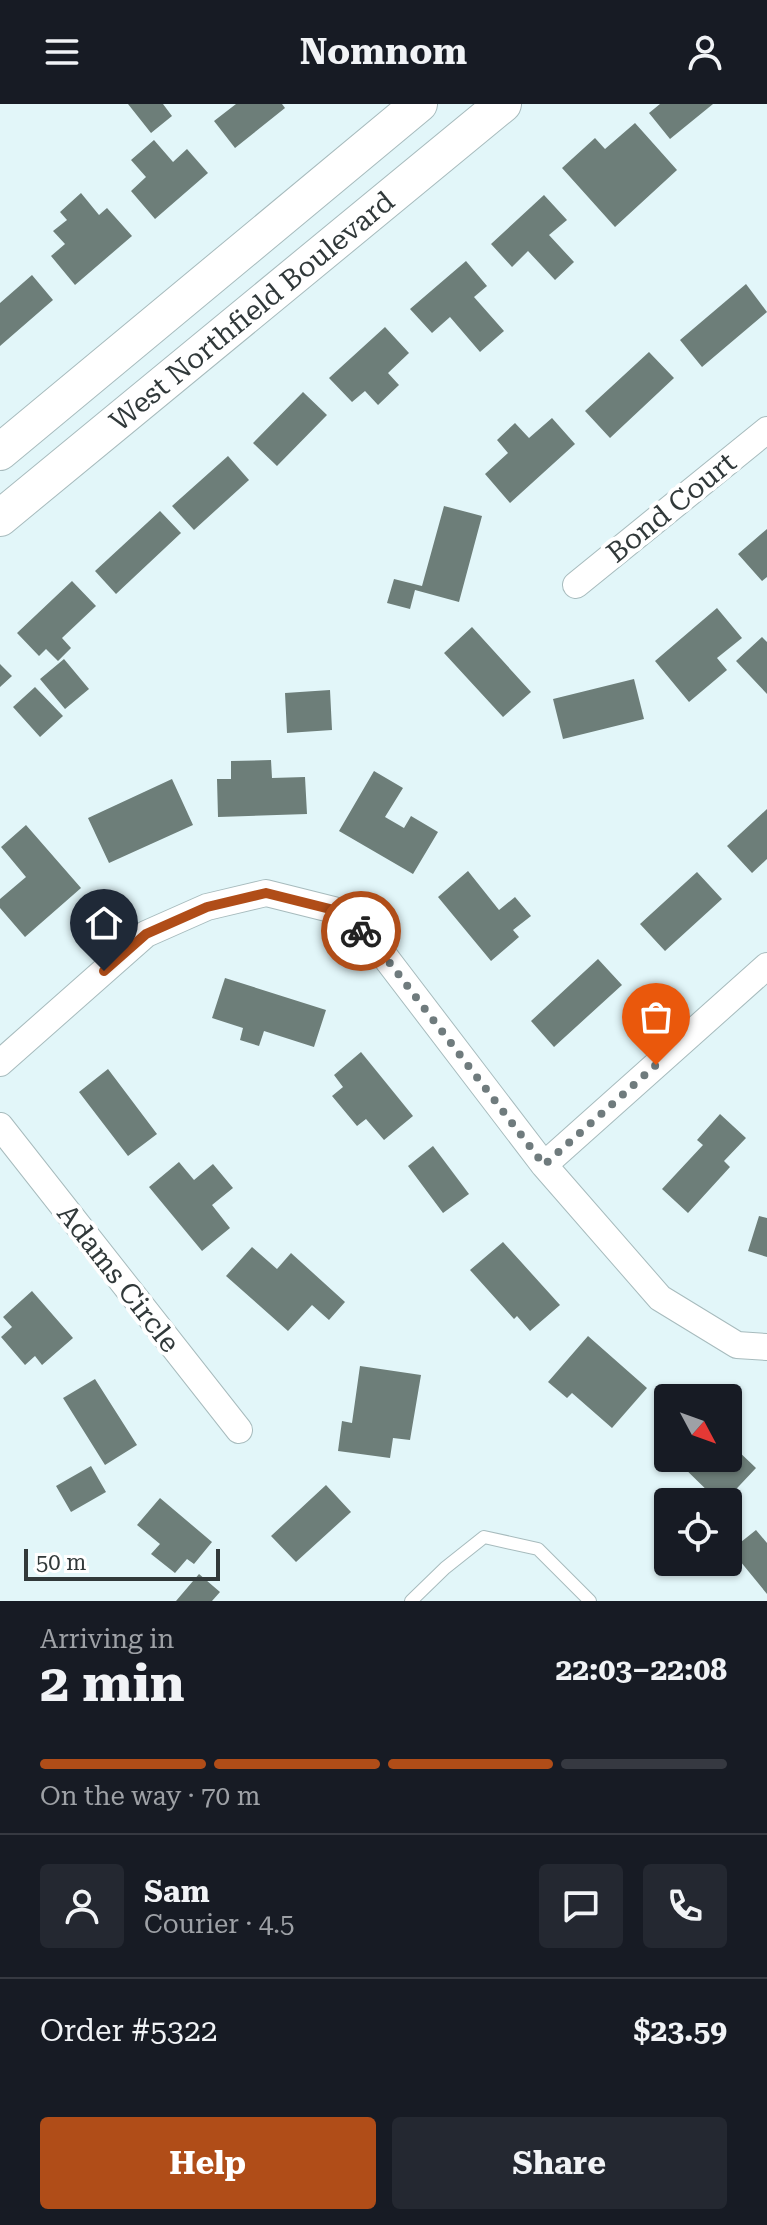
<!DOCTYPE html>
<meta charset="utf-8">
<style>
:root{--surface:#171b24;--page:#242831;--text:#f1f3f6;--muted:#9ea1a6;--line:#363941;--accent:#b04d18}
body{margin:0;font-family:"Roboto Serif",serif;background:var(--page);color:var(--text);height:100vh;display:flex;flex-direction:column;font-size:30px;white-space:nowrap}
*{box-sizing:border-box;margin:0}
p{font-size:26px;color:var(--muted)}
.icon{flex:none;width:44px;height:44px;fill:none;stroke:currentColor;stroke-width:2;stroke-linecap:round;stroke-linejoin:round}
.map{position:relative;height:1497px;overflow:hidden}
.drawer{display:flex;flex-direction:column;background:var(--surface);flex:1}
.drawer>*{flex:none}
.needle{width:52px;rotate:131deg}
.fabs{position:absolute;left:654px;top:1280px;display:grid;gap:16px}
.fabs a{display:grid;place-items:center;width:88px;height:88px;border-radius:8px;background:var(--surface);box-shadow:0 2px 6px #0004;font-size:40px}
.scale{position:absolute;left:24px;bottom:20px;width:196px;box-sizing:border-box;padding-left:8px;border:4px solid #31393a;border-top:0;font-size:22px;line-height:28px;white-space:nowrap;color:#31393a;-webkit-text-stroke:6px #fff;paint-order:stroke}
.pin{position:absolute;display:grid;place-items:center;width:68px;height:68px;color:#fff;margin:-82px -34px;border-radius:50% 50% 50% 0;rotate:-45deg;box-shadow:0 0 8px #0007}
.pin .icon{rotate:45deg}
.courier{position:absolute;display:grid;place-items:center;width:80px;height:80px;margin:-40px;border:6px solid #b04d18;border-radius:50%;background:#fff;color:#222;box-shadow:0 2px 10px #0007}
.headline em{font-style:normal;font-weight:700}
.headline div{display:flex;flex-direction:column-reverse}
.headline{display:flex;align-items:center;justify-content:space-between;height:136px;padding:0 40px}
h1{font-size:52px;font-weight:700;line-height:60px}
.bar{display:grid;grid-template-columns:repeat(4,1fr);gap:12px 8px;align-content:center;height:96px;padding:0 40px}
.bar i{height:10px;border-radius:6px;background:var(--line)}
.bar .current{background:var(--accent)}
.bar p{grid-column:span 4}
.line{display:flex;align-items:center;gap:20px;padding:0 40px;border-top:2px solid var(--line)}
.line div{flex:1}
.round{display:grid;place-items:center;flex:none;width:84px;height:84px;border-radius:8px;background:var(--page)}
.primary-button{display:flex;gap:16px;margin-top:auto;padding:16px 40px}
.primary-button a{flex:1;height:92px;border-radius:8px;background:var(--accent);color:#fff;font-size:32px;font-weight:700;line-height:92px;text-align:center}
.primary-button a+a{background:var(--page);color:var(--text)}
header{display:flex;justify-content:space-between;align-items:center;height:104px;padding:0 40px;background:var(--surface);font-size:36px;font-weight:700}
.map>svg:first-child{display:block}
.building{fill:#6d7e79}
.lines{fill:none;stroke-linecap:round;stroke-linejoin:round}
.lane-casing{stroke:#a7bbbd;stroke-width:14}
.street-casing{stroke:#a7bbbd;stroke-width:28}
.secondary-casing{stroke:#a7bbbd;stroke-width:38}
.lane{stroke:#fff;stroke-width:12}
.street{stroke:#fff;stroke-width:26}
.secondary{stroke:#fff;stroke-width:36}
.done{stroke:#6f7b7d;stroke-width:8;stroke-dasharray:0 14.4}
.route{stroke:#b04d18;stroke-width:10}
.labels{text-anchor:middle;stroke-width:8;stroke-linejoin:round;paint-order:stroke}
.street-label{font-size:28px;fill:#31393a;stroke:#fff}
</style>
<header><svg class="icon" aria-label="menu" viewBox="0 0 24 24"><path d="M4 6h16M4 12h16M4 18h16"/></svg>Nomnom<svg class="icon" aria-label="person" viewBox="0 0 24 24"><circle cx="12" cy="8" r="4"/><path d="M4 21q1-7 8-7t8 7"/></svg></header>
<div class="map">
<svg width="767" height="1497" viewBox="0 0 767 1497">
<rect width="100%" height="100%" fill="#e2f6f9"/>
<!-- building -->
<path class="building" d="M 128,0 L 163,0 L 172,12 L 151,29 Z
M 236,0 L 282,0 L 285,4 L 235,44 L 214,17 Z
M 660,0 L 713,0 L 670,35 L 649,9 Z
M 635,19 L 677,66 L 615,123 L 562,64 L 595,34 L 605,45 Z
M 154,36 L 173,58 L 187,45 L 208,69 L 155,115 L 131,87 L 146,73 L 131,56 Z
M 81,89 L 99,111 L 107,104 L 132,132 L 75,181 L 51,152 L 65,140 L 53,127 L 67,116 L 60,108 Z
M 544,91 L 567,116 L 549,131 L 574,158 L 555,176 L 528,147 L 512,163 L 491,140 Z
M 466,157 L 487,182 L 474,193 L 504,227 L 480,248 L 450,213 L 432,229 L 410,205 Z
M 32,171 L 53,196 L 0,242 L 0,199 Z
M 746,180 L 767,208 L 702,263 L 680,236 Z
M 385,223 L 409,249 L 388,269 L 399,281 L 378,301 L 365,287 L 352,298 L 329,274 Z
M 649,248 L 674,274 L 610,334 L 585,307 Z
M 303,288 L 327,311 L 277,362 L 253,339 Z
M 552,314 L 575,340 L 510,399 L 485,370 L 508,349 L 497,336 L 515,319 L 529,334 Z
M 228,352 L 249,376 L 194,426 L 172,402 Z
M 444,402 L 482,412 L 459,498 L 415,486 L 410,505 L 387,499 L 394,475 L 422,482 Z
M 160,407 L 181,429 L 116,490 L 95,467 Z
M 767,425 L 767,473 L 762,477 L 738,450 Z
M 72,477 L 96,502 L 62,534 L 71,544 L 58,557 L 46,545 L 39,552 L 17,529 Z
M 717,504 L 742,534 L 717,554 L 727,566 L 689,598 L 655,557 Z
M 472,523 L 531,588 L 503,613 L 444,549 Z
M 762,533 L 767,538 L 767,590 L 736,557 Z
M 64,555 L 89,585 L 65,605 L 40,575 Z
M 0,560 L 12,572 L 0,583 Z
M 634,575 L 644,615 L 563,635 L 553,595 Z
M 35,583 L 63,612 L 40,633 L 13,603 Z
M 330,586 L 332,626 L 287,629 L 285,589 Z
M 271,656 L 272,674 L 305,673 L 307,710 L 218,713 L 217,675 L 231,675 L 231,657 Z
M 374,667 L 403,684 L 385,713 L 404,724 L 411,712 L 438,728 L 413,770 L 339,727 Z
M 172,675 L 193,721 L 109,759 L 88,714 Z
M 767,705 L 767,755 L 752,769 L 727,742 Z
M 26,721 L 81,784 L 25,833 L 0,804 L 0,795 L 26,773 L 1,743 Z
M 468,767 L 499,806 L 515,793 L 531,812 L 513,826 L 519,833 L 491,857 L 438,793 Z
M 697,768 L 722,795 L 665,847 L 640,820 Z
M 598,855 L 622,881 L 554,943 L 531,917 Z
M 225,874 L 326,906 L 314,943 L 264,927 L 259,942 L 240,936 L 243,924 L 212,914 Z
M 361,948 L 413,1012 L 384,1036 L 366,1015 L 357,1022 L 332,992 L 343,983 L 334,971 Z
M 108,965 L 157,1030 L 128,1052 L 79,988 Z
M 720,1010 L 746,1034 L 724,1057 L 730,1063 L 688,1109 L 662,1085 L 703,1041 L 697,1036 Z
M 433,1042 L 469,1090 L 443,1109 L 408,1062 Z
M 179,1058 L 194,1076 L 213,1060 L 233,1084 L 212,1101 L 230,1124 L 202,1147 L 149,1083 Z
M 759,1112 L 767,1114 L 767,1153 L 748,1147 Z
M 503,1138 L 560,1201 L 530,1227 L 517,1212 L 514,1215 L 470,1166 Z
M 252,1143 L 277,1165 L 291,1149 L 345,1198 L 329,1216 L 312,1201 L 288,1227 L 226,1172 Z
M 32,1187 L 73,1234 L 42,1261 L 35,1252 L 25,1261 L 1,1233 L 12,1223 L 3,1213 Z
M 588,1232 L 647,1284 L 612,1324 L 572,1289 L 567,1294 L 548,1278 Z
M 360,1262 L 421,1271 L 410,1336 L 393,1334 L 390,1354 L 338,1347 L 342,1317 L 352,1319 Z
M 95,1275 L 137,1341 L 105,1361 L 63,1294 Z
M 735,1344 L 756,1364 L 724,1398 L 719,1398 L 674,1354 L 728,1354 L 728,1351 Z
M 91,1362 L 106,1388 L 71,1408 L 56,1382 Z
M 326,1381 L 351,1408 L 296,1458 L 271,1432 Z
M 160,1394 L 212,1438 L 194,1460 L 187,1455 L 175,1469 L 151,1450 L 160,1440 L 137,1421 Z
M 756,1426 L 767,1439 L 767,1490 L 731,1446 Z
M 199,1470 L 220,1488 L 212,1497 L 176,1497 Z"/>
<g class="lines">
<!-- lane casing -->
<g class="lane-casing">
<path id="lane" d="M 411,1497 L 445,1464 L 484,1433 L 538,1445 L 590,1497"/>
</g>
<!-- street casing -->
<g class="street-casing">
<path id="street" d="M 576,481 L 767,326
M 0,959 L 146,830 L 207,803 L 266,789 L 334,806 L 373,837 L 544,1061 L 660,1194 L 737,1241 L 767,1243
M 0,1022 L 239,1326
M 544,1061 L 767,862"/>
</g>
<!-- secondary casing -->
<g class="secondary-casing">
<g id="secondary">
<path d="M 0,348 L 419,0"/>
<path id="s1" d="M 0,414 L 503,0"/>
</g>
</g>
<!-- lane -->
<use href="#lane" class="lane"/>
<!-- street -->
<use href="#street" class="street"/>
<!-- secondary -->
<use href="#secondary" class="secondary"/>
</g>
<g class="lines">
<!-- done -->
<path class="done" d="M 361,827 L 373,837 L 544,1061 L 656,961"/>
<!-- route -->
<path class="route" d="M 104,867 L 146,830 L 207,803 L 266,789 L 334,806 L 361,827"/>
</g>
<g class="labels">
<!-- street labels -->
<g class="street-label">
<text dy="10" stroke="none"><textPath href="#s1" startOffset="326">West Northfield Boulevard</textPath></text>
<text transform="translate(671 403) rotate(-39)" y="10">Bond Court</text>
<text transform="translate(119 1174) rotate(52)" y="10">Adams Circle</text>
</g>
</g>
</svg>
<div class="fabs">
<a><svg class="needle" viewBox="-14 -14 28 28"><path d="M0-13l5 13h-10z" fill="#e53935"/><path d="M0 13l5-13h-10z" fill="#9ea1a6"/></svg></a>
<a><svg class="icon" aria-label="locate" viewBox="0 0 24 24"><circle cx="12" cy="12" r="6"/><path d="M12 2v4M12 18v4M2 12h4M18 12h4"/></svg></a>
</div>
<div class="scale">50 m</div>
<div class="pin" style="left:656px;top:961px;background:#ea580c"><svg class="icon" aria-label="bag" viewBox="0 0 24 24"><path d="M5 8h14l-1 12H6zM9 8a3 3 0 0 1 6 0"/></svg></div>
<div class="pin" style="left:104px;top:867px;background:#1f2937"><svg class="icon" aria-label="home" viewBox="0 0 24 24"><path d="M3 11l9-7 9 7M6 9v11h12V9"/></svg></div>
<div class="courier" style="left:361px;top:827px"><svg class="icon" aria-label="bike" viewBox="0 0 24 24"><circle cx="6" cy="16" r="4"/><circle cx="18" cy="16" r="4"/><path d="M6 16l4-8h5l3 8M10 8l3 8H6M13 5h3"/></svg></div>
</div>
<section class="drawer">
<div class="headline"><div><h1>2 min</h1><p>Arriving in</p></div><em>22:03–22:08</em></div>
<div class="bar"><i class="current"></i><i class="current"></i><i class="current"></i><i></i><p>On the way · 70 m</p></div>
<div class="line" style="height:144px"><a class="round"><svg class="icon" aria-label="person" viewBox="0 0 24 24"><circle cx="12" cy="8" r="4"/><path d="M4 21q1-7 8-7t8 7"/></svg></a><div><b>Sam</b><p>Courier · 4.5</p></div><a class="round"><svg class="icon" aria-label="chat" viewBox="0 0 24 24"><path d="M4 5h16v11H9l-5 4z"/></svg></a><a class="round"><svg class="icon" aria-label="phone" viewBox="0 0 24 24"><path d="M5 4h4l2 5-3 2q2 4 5 5l2-3 5 2v4C11 20 4 13 5 4z"/></svg></a></div>
<div class="line" style="height:104px"><div>Order #5322</div><b>$23.59</b></div>
<div class="primary-button"><a>Help</a><a>Share</a></div>
</section>
